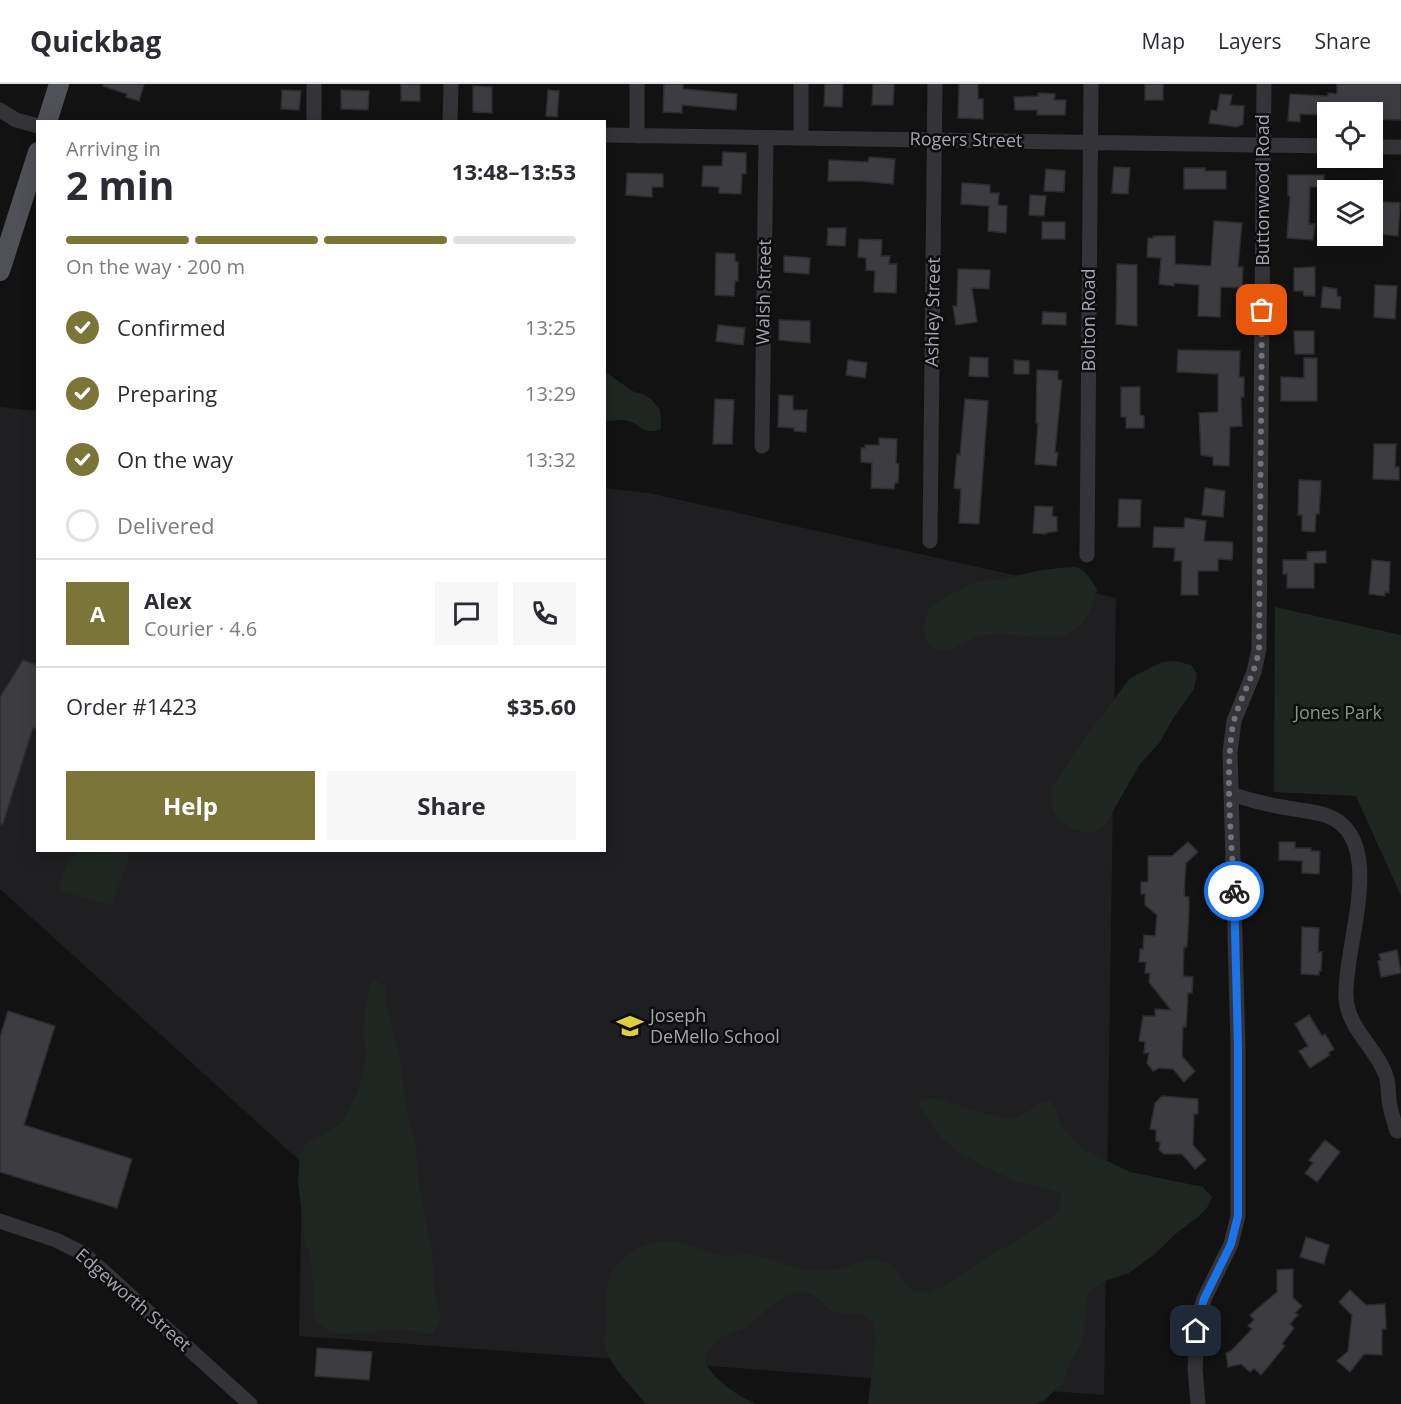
<!DOCTYPE html>
<meta charset="utf-8">
<style>
:root{--surface:#fff;--page:#f7f7f7;--text:#2b2b33;--muted:#7c7c81;--line:#e1e1e2;--accent:#7c7538}
body{margin:0;font-family:"Open Sans",sans-serif;background:var(--page);color:var(--text);height:100vh;display:flex;flex-direction:column;font-size:22px;white-space:nowrap}
*{box-sizing:border-box;margin:0}
p{font-size:20px;color:var(--muted)}
.icon{flex:none;width:33px;height:33px;fill:none;stroke:currentColor;stroke-width:2;stroke-linecap:round;stroke-linejoin:round}
.map{position:relative;flex:1;overflow:hidden}
.panel{position:absolute;left:36px;top:36px;width:570px;height:732px;display:flex;flex-direction:column;background:var(--surface);border-radius:0px;box-shadow:0 3px 15px #0003}
.panel>*{flex:none}
.buttons{position:absolute;left:1317px;top:18px;display:grid;gap:12px}
.buttons a{display:grid;place-items:center;width:66px;height:66px;border-radius:0px;background:var(--surface);box-shadow:0 3px 15px #0003;font-size:30px}
.pin{position:absolute;display:grid;place-items:center;width:51px;height:51px;color:#fff;margin:-26px;border-radius:12px;box-shadow:0 3px 9px #0006}
.courier{position:absolute;display:grid;place-items:center;width:60px;height:60px;margin:-30px;border:4px solid #1a73e8;border-radius:50%;background:#fff;color:#222;box-shadow:0 2px 8px #0007}
.summary em{font-style:normal;font-weight:700}
.summary div{display:flex;flex-direction:column-reverse}
.summary{display:flex;align-items:center;justify-content:space-between;height:102px;padding:0 30px}
h1{font-size:39px;font-weight:700;line-height:45px}
.bar{display:grid;grid-template-columns:repeat(4,1fr);gap:9px 6px;align-content:center;height:72px;padding:0 30px}
.bar i{height:8px;border-radius:4px;background:var(--line)}
.bar .current{background:var(--accent)}
.bar p{grid-column:span 4}
.line{display:flex;align-items:center;gap:15px;padding:0 30px;border-top:2px solid var(--line)}
.line div{flex:1}
.round{display:grid;place-items:center;flex:none;width:63px;height:63px;border-radius:0px;background:var(--page)}
ol{padding:0 30px;list-style:none}
li{display:flex;align-items:center;gap:18px;height:66px}
li p{margin-inline-start:auto}
li .icon{padding:6px;border-radius:50%;background:var(--accent);color:#fff;stroke-width:4}
li:last-child{color:var(--muted)}
li i{width:33px;height:33px;border:3px solid var(--line);border-radius:50%}
.primary-button{display:flex;gap:12px;margin-top:auto;padding:12px 30px}
.primary-button a{flex:1;height:69px;border-radius:0px;background:var(--accent);color:#fff;font-size:24px;font-weight:700;line-height:69px;text-align:center}
.primary-button a+a{background:var(--page);color:var(--text)}
header{display:flex;align-items:center;gap:36px;box-sizing:border-box;height:84px;padding:0 30px;background:var(--surface);border-bottom:2px solid var(--line)}
header strong{font-size:28px}
nav{display:flex;gap:33px;margin-inline-start:auto;font-size:21px}
.map>svg:first-child{display:block}
.built{fill:#1f1e20}
.green{fill:#1f2621}
.building{fill:#3d3c40;stroke:#2d2c2f;stroke-width:1.5}
.lines{fill:none;stroke-linecap:round;stroke-linejoin:round}
.minor{stroke:#343338;stroke-width:15}
.major{stroke:#505057;stroke-width:20}
.done{stroke:#72727a;stroke-width:6;stroke-dasharray:0 10.8}
.route{stroke:#1a73e8;stroke-width:8}
.labels{text-anchor:middle;stroke-width:5;stroke-linejoin:round;paint-order:stroke}
.street-label{font-size:18px;fill:#a5a6b2;stroke:#0d0d0e}
.park-label{font-size:18px;fill:#7d9c86;stroke:#0d0d0e}
.poi-label{font-size:18px;fill:#a5a6b2;stroke:#0d0d0e;text-anchor:start}
</style>
<header>
<strong>Quickbag</strong>
<nav><a>Map</a><a>Layers</a><a>Share</a></nav>
</header>
<div class="map">
<svg width="1401" height="1320" viewBox="0 0 1401 1320">
<rect width="100%" height="100%" fill="#121213"/>
<!-- built -->
<path class="built" d="M 0,323 L 37,327 L 38,766 L 604,766 L 605,404 L 649,409 L 1116,514 L 1104,1311 L 299,1252 L 302,1079 L 0,805 Z"/>
<!-- green -->
<path class="green" d="M 604,287 L 634,308 L 643,310 L 652,316 L 660,326 L 661,345 C 643,351 644,343 629,337 C 623,335 612,337 605,337 Z
M 1076,483 C 1087,487 1091,496 1097,505 C 1081,576 1036,546 986,551 C 967,553 955,570 935,566 C 925,556 921,548 926,534 C 927,531 927,527 929,525 C 933,519 969,500 977,498 C 985,495 995,497 1004,495 C 1030,488 1049,484 1076,483 Z
M 1275,523 L 1401,551 L 1401,812 L 1356,712 L 1274,708 Z
M 1175,577 L 1191,581 L 1197,590 L 1194,605 L 1172,636 L 1160,658 L 1140,680 L 1105,741 L 1093,748 L 1088,749 L 1071,744 L 1060,737 L 1051,722 L 1052,704 L 1076,666 L 1130,594 L 1162,578 Z
M 77,767 L 131,767 L 112,822 L 58,806 L 68,776 Z
M 374,896 L 385,902 L 386,921 L 400,974 L 406,1023 L 416,1065 L 419,1102 L 432,1169 L 435,1213 L 438,1228 L 442,1232 L 433,1250 L 398,1245 L 343,1250 L 329,1248 L 316,1237 L 312,1222 L 314,1209 L 312,1188 L 310,1170 L 305,1158 L 298,1098 L 300,1071 L 306,1059 L 330,1047 L 343,1037 L 358,1007 L 364,987 L 367,965 L 364,958 L 365,923 L 370,900 Z
M 938,1014 C 958,1019 996,1038 1016,1033 C 1030,1030 1034,1019 1049,1017 L 1056,1024 L 1056,1030 L 1062,1042 L 1079,1062 L 1087,1067 L 1130,1088 L 1203,1103 L 1212,1113 L 1207,1124 L 1198,1133 L 1174,1151 L 1155,1170 L 1129,1189 L 1102,1198 L 1089,1208 L 1086,1218 L 1083,1256 L 1070,1278 L 1064,1297 L 1044,1317 L 1037,1320 L 868,1320 L 876,1254 L 873,1238 L 860,1230 L 834,1229 L 812,1210 L 799,1208 L 789,1211 L 769,1224 L 745,1244 L 718,1255 L 705,1270 C 704,1292 738,1311 755,1320 L 646,1320 C 633,1304 608,1280 604,1260 C 603,1255 607,1248 607,1242 C 605,1229 605,1201 612,1189 C 621,1173 638,1162 655,1158 C 682,1153 700,1168 726,1172 C 734,1173 743,1169 753,1171 L 808,1187 L 839,1185 L 874,1174 L 891,1180 L 905,1200 L 915,1207 L 928,1208 L 947,1201 L 988,1172 L 1016,1158 L 1032,1146 L 1046,1138 L 1058,1127 L 1062,1112 C 1057,1104 1032,1102 1020,1098 C 999,1091 957,1070 941,1054 C 932,1044 925,1030 917,1019 L 924,1015 Z"/>
<!-- building -->
<path class="building" d="M 104,0 L 144,0 L 139,17 L 126,13 L 127,10 L 103,2 Z
M 401,0 L 420,1 L 420,17 L 401,17 Z
M 664,0 L 683,0 L 683,5 L 737,10 L 736,26 L 682,21 L 682,29 L 663,28 Z
M 825,0 L 843,0 L 842,23 L 824,22 Z
M 873,0 L 894,0 L 893,21 L 872,21 Z
M 959,0 L 978,0 L 978,15 L 983,15 L 983,35 L 958,34 Z
M 1145,0 L 1163,0 L 1163,16 L 1145,16 Z
M 1337,0 L 1401,0 L 1401,36 L 1372,35 L 1372,28 L 1328,28 L 1328,31 L 1322,31 L 1300,30 L 1300,38 L 1288,37 L 1290,10 L 1328,12 L 1328,9 L 1337,10 Z
M 473,2 L 492,3 L 492,29 L 473,28 Z
M 282,6 L 301,7 L 299,26 L 281,25 Z
M 341,6 L 369,7 L 368,26 L 341,25 Z
M 548,6 L 559,7 L 557,33 L 546,32 Z
M 1038,9 L 1055,10 L 1054,16 L 1066,16 L 1065,31 L 1037,31 L 1037,26 L 1015,26 L 1014,13 L 1038,12 Z
M 1220,10 L 1232,11 L 1230,21 L 1244,22 L 1243,40 L 1237,43 L 1209,39 L 1211,26 L 1217,27 Z
M 723,68 L 746,69 L 746,90 L 742,90 L 741,110 L 719,109 L 719,103 L 702,102 L 703,82 L 722,82 Z
M 869,73 L 895,75 L 893,100 L 862,97 L 828,97 L 829,76 L 868,78 Z
M 1114,83 L 1130,84 L 1128,110 L 1112,109 Z
M 1184,84 L 1205,84 L 1205,87 L 1226,87 L 1226,105 L 1184,105 Z
M 1046,85 L 1065,87 L 1064,108 L 1044,107 Z
M 627,89 L 663,90 L 663,103 L 652,103 L 652,113 L 626,111 Z
M 1288,91 L 1324,91 L 1324,103 L 1310,103 L 1309,140 L 1315,140 L 1313,156 L 1287,154 L 1290,112 L 1288,112 Z
M 962,99 L 990,101 L 990,109 L 999,109 L 998,121 L 1007,122 L 1006,149 L 988,147 L 989,122 L 961,120 Z
M 1030,111 L 1046,112 L 1044,132 L 1029,131 Z
M 1373,117 L 1400,119 L 1398,152 L 1378,150 L 1379,133 L 1372,132 Z
M 1214,137 L 1242,139 L 1238,183 L 1243,183 L 1242,204 L 1221,203 L 1220,233 L 1198,232 L 1199,201 L 1174,199 L 1174,202 L 1159,200 L 1161,174 L 1147,173 L 1148,154 L 1153,154 L 1153,152 L 1175,152 L 1175,180 L 1211,182 Z
M 1042,138 L 1065,138 L 1065,155 L 1042,155 Z
M 828,144 L 846,144 L 845,162 L 827,161 Z
M 859,155 L 882,156 L 881,172 L 890,172 L 889,180 L 897,180 L 896,209 L 874,208 L 875,187 L 866,186 L 866,174 L 858,173 Z
M 716,169 L 735,170 L 735,178 L 738,178 L 738,197 L 735,197 L 734,212 L 715,211 Z
M 784,172 L 810,174 L 809,190 L 784,188 Z
M 1117,180 L 1137,181 L 1137,242 L 1116,240 Z
M 1315,183 L 1315,212 L 1304,212 L 1303,207 L 1294,207 L 1294,184 Z
M 958,185 L 990,186 L 989,205 L 972,204 L 977,238 L 956,241 L 953,222 L 957,222 Z
M 1375,201 L 1397,202 L 1395,235 L 1374,233 Z
M 1323,203 L 1337,205 L 1337,212 L 1341,213 L 1340,225 L 1321,223 Z
M 1043,228 L 1066,229 L 1066,241 L 1042,240 Z
M 779,236 L 810,237 L 810,259 L 779,256 Z
M 718,241 L 745,244 L 743,261 L 716,257 Z
M 1294,247 L 1314,247 L 1314,270 L 1295,270 Z
M 1178,266 L 1240,267 L 1239,293 L 1244,293 L 1244,313 L 1241,313 L 1242,342 L 1230,343 L 1229,382 L 1213,381 L 1213,373 L 1201,371 L 1199,329 L 1218,328 L 1218,290 L 1177,288 Z
M 970,273 L 988,274 L 988,293 L 969,292 Z
M 1304,274 L 1317,274 L 1317,317 L 1281,317 L 1281,293 L 1304,294 Z
M 848,276 L 867,279 L 865,294 L 846,291 Z
M 1014,276 L 1029,277 L 1029,290 L 1014,290 Z
M 1037,286 L 1058,287 L 1058,296 L 1062,296 L 1055,368 L 1058,369 L 1056,382 L 1035,380 L 1038,339 L 1036,339 Z
M 1121,303 L 1140,303 L 1140,331 L 1144,332 L 1144,344 L 1126,344 L 1126,333 L 1121,333 Z
M 779,311 L 793,312 L 793,326 L 807,326 L 806,348 L 794,347 L 794,344 L 778,343 Z
M 715,315 L 734,316 L 732,360 L 713,360 Z
M 965,315 L 988,317 L 979,440 L 959,439 L 961,405 L 954,404 L 957,370 L 960,371 Z
M 879,354 L 897,355 L 896,379 L 899,380 L 898,399 L 895,399 L 894,405 L 871,404 L 872,379 L 861,378 L 861,364 L 865,364 L 865,361 L 879,361 Z
M 1374,360 L 1396,360 L 1395,383 L 1399,383 L 1399,396 L 1373,395 Z
M 1299,396 L 1321,397 L 1319,430 L 1316,430 L 1315,448 L 1302,447 L 1302,431 L 1298,431 Z
M 1205,404 L 1225,407 L 1223,433 L 1202,431 Z
M 1119,415 L 1141,416 L 1140,443 L 1118,443 Z
M 1035,422 L 1053,423 L 1052,432 L 1057,433 L 1057,447 L 1046,449 L 1046,450 L 1033,449 Z
M 1185,434 L 1206,437 L 1204,457 L 1232,458 L 1233,462 L 1232,476 L 1218,475 L 1218,487 L 1198,487 L 1198,511 L 1181,511 L 1182,477 L 1174,477 L 1175,464 L 1153,463 L 1154,443 L 1184,444 Z
M 1326,467 L 1326,479 L 1314,479 L 1314,504 L 1287,504 L 1287,490 L 1283,490 L 1283,476 L 1307,476 L 1307,468 Z
M 1372,476 L 1390,478 L 1389,509 L 1385,508 L 1385,512 L 1369,510 Z
M 23,576 L 38,581 L 38,645 L 33,644 L 3,740 L 0,740 L 0,613 Z
M 1188,758 L 1198,768 L 1186,779 L 1184,812 L 1189,813 L 1189,828 L 1187,863 L 1184,863 L 1183,892 L 1193,893 L 1192,909 L 1188,909 L 1186,943 L 1183,942 L 1182,972 L 1195,987 L 1184,998 L 1173,985 L 1159,984 L 1153,987 L 1147,979 L 1149,969 L 1144,969 L 1145,958 L 1139,957 L 1143,932 L 1155,932 L 1155,925 L 1171,926 L 1149,898 L 1150,889 L 1145,889 L 1146,878 L 1139,878 L 1140,865 L 1143,865 L 1144,851 L 1155,852 L 1157,831 L 1145,821 L 1145,810 L 1141,810 L 1141,798 L 1148,798 L 1148,772 L 1172,772 Z
M 1279,758 L 1295,758 L 1295,764 L 1311,764 L 1311,767 L 1320,767 L 1319,790 L 1302,789 L 1302,777 L 1279,776 Z
M 1302,843 L 1319,844 L 1318,868 L 1322,868 L 1321,887 L 1319,887 L 1319,891 L 1301,890 Z
M 1397,866 L 1401,889 L 1381,893 L 1378,877 L 1381,876 L 1379,870 Z
M 8,927 L 55,942 L 24,1041 L 132,1075 L 117,1124 L 0,1088 L 0,953 Z
M 1309,931 L 1322,952 L 1325,950 L 1334,965 L 1328,969 L 1330,971 L 1310,984 L 1299,967 L 1308,962 L 1295,940 Z
M 1162,1012 L 1198,1015 L 1198,1030 L 1194,1030 L 1193,1061 L 1206,1076 L 1195,1085 L 1182,1070 L 1164,1070 L 1159,1066 L 1160,1058 L 1156,1057 L 1156,1046 L 1150,1045 L 1155,1019 Z
M 1325,1056 L 1340,1068 L 1317,1098 L 1305,1089 L 1313,1079 L 1309,1076 Z
M 1306,1153 L 1329,1161 L 1324,1180 L 1300,1173 Z
M 1293,1185 L 1293,1214 L 1302,1222 L 1295,1229 L 1298,1231 L 1290,1240 L 1294,1244 L 1282,1260 L 1285,1262 L 1261,1291 L 1254,1284 L 1250,1288 L 1241,1280 L 1228,1283 L 1226,1269 L 1231,1267 L 1252,1245 L 1248,1242 L 1254,1236 L 1250,1231 L 1277,1208 L 1277,1186 Z
M 1350,1206 L 1366,1221 L 1385,1220 L 1386,1245 L 1382,1245 L 1382,1271 L 1364,1270 L 1350,1288 L 1337,1277 L 1348,1267 L 1352,1231 L 1339,1218 Z
M 317,1264 L 372,1268 L 369,1296 L 315,1292 Z"/>
<g class="lines">
<!-- minor -->
<path class="minor" d="M 0,26 L 16,36 L 38,42
M 314,38 L 314,0
M 450,38 L 451,0
M 604,51 L 1328,62
M 637,52 L 637,0
M 801,54 L 801,0
M 1372,63 L 1401,63
M 762,362 L 766,54
M 930,457 L 935,0
M 1087,471 L 1091,0
M 1231,710 C 1249,716 1269,721 1288,724 C 1302,727 1315,727 1328,732 C 1389,756 1343,864 1346,913 C 1347,943 1375,963 1385,989 C 1389,998 1388,1007 1389,1016 C 1390,1026 1394,1037 1397,1047
M 0,1137 L 56,1156 L 84,1170 L 250,1320
M 1198,1320 L 1195,1285 L 1198,1236 L 1204,1215 L 1231,1160 L 1238,1132 L 1238,963 L 1230,668 L 1234,637 L 1254,588 L 1259,565 L 1264,0"/>
<!-- major -->
<path class="major" d="M 47,38 L 59,0
M 0,187 L 38,68"/>
</g>
<g class="lines">
<!-- done -->
<path class="done" d="M 1234,807 C 1232,757 1225,696 1232,647 C 1236,618 1255,594 1259,565 L 1262,226"/>
<!-- route -->
<path class="route" d="M 1196,1247 L 1204,1215 L 1231,1160 L 1238,1132 L 1238,963 L 1234,807"/>
</g>
<!-- icons -->
<defs>
<g id="school-bare" transform="scale(2.07)"><path d="M0-5L7-2L0 1L-7-2ZM-4 1L0 2.5L4 1V4Q0 6-4 4Z" fill="#dfcf3e" stroke="#0d0d0e" stroke-width="2.5" paint-order="stroke"/></g>
</defs>
<g fill-rule="evenodd">
<use href="#school-bare" x="630" y="942"/>
</g>
<g class="labels">
<!-- street labels -->
<g class="street-label">
<text transform="translate(966 56) rotate(1)" y="6">Rogers Street</text>
<text transform="translate(1263 106) rotate(-90)" y="6">Buttonwood Road</text>
<text transform="translate(764 208) rotate(-89)" y="6">Walsh Street</text>
<text transform="translate(933 228) rotate(-89)" y="6">Ashley Street</text>
<text transform="translate(1089 236) rotate(-90)" y="6">Bolton Road</text>
<text transform="translate(133 1216) rotate(41)" y="6">Edgeworth Street</text>
</g>
<!-- park labels -->
<g class="park-label">
<text x="1338" y="635">Jones Park</text>
</g>
<!-- poi labels -->
<g class="poi-label">
<text x="650" y="938">Joseph<tspan x="650" dy="21">DeMello School</tspan></text>
</g>
</g>
</svg>
<div class="buttons">
<a><svg class="icon" aria-label="locate" viewBox="0 0 24 24"><circle cx="12" cy="12" r="6"/><path d="M12 2v4M12 18v4M2 12h4M18 12h4"/></svg></a>
<a><svg class="icon" aria-label="layers" viewBox="0 0 24 24"><path d="M12 4l9 5-9 5-9-5zM3 14l9 5 9-5"/></svg></a>
</div>
<div class="pin" style="left:1262px;top:226px;background:#ea580c"><svg class="icon" aria-label="bag" viewBox="0 0 24 24"><path d="M5 8h14l-1 12H6zM9 8a3 3 0 0 1 6 0"/></svg></div>
<div class="pin" style="left:1196px;top:1247px;background:#1f2937"><svg class="icon" aria-label="home" viewBox="0 0 24 24"><path d="M3 11l9-7 9 7M6 9v11h12V9"/></svg></div>
<div class="courier" style="left:1234px;top:807px"><svg class="icon" aria-label="bike" viewBox="0 0 24 24"><circle cx="6" cy="16" r="4"/><circle cx="18" cy="16" r="4"/><path d="M6 16l4-8h5l3 8M10 8l3 8H6M13 5h3"/></svg></div>
<section class="panel">
<div class="summary"><div><h1>2 min</h1><p>Arriving in</p></div><em>13:48–13:53</em></div>
<div class="bar"><i class="current"></i><i class="current"></i><i class="current"></i><i></i><p>On the way · 200 m</p></div>
<ol>
<li><svg class="icon" aria-label="check" viewBox="0 0 24 24"><path d="M5 12l5 5 9-10"/></svg>Confirmed<p>13:25</p></li>
<li><svg class="icon" aria-label="check" viewBox="0 0 24 24"><path d="M5 12l5 5 9-10"/></svg>Preparing<p>13:29</p></li>
<li><svg class="icon" aria-label="check" viewBox="0 0 24 24"><path d="M5 12l5 5 9-10"/></svg>On the way<p>13:32</p></li>
<li><i></i>Delivered</li>
</ol>
<div class="line" style="height:108px"><b class="round" style="background:var(--accent);color:#fff">A</b><div><b>Alex</b><p>Courier · 4.6</p></div><a class="round"><svg class="icon" aria-label="chat" viewBox="0 0 24 24"><path d="M4 5h16v11H9l-5 4z"/></svg></a><a class="round"><svg class="icon" aria-label="phone" viewBox="0 0 24 24"><path d="M5 4h4l2 5-3 2q2 4 5 5l2-3 5 2v4C11 20 4 13 5 4z"/></svg></a></div>
<div class="line" style="height:78px"><div>Order #1423</div><b>$35.60</b></div>
<div class="primary-button"><a>Help</a><a>Share</a></div>
</section>
</div>
